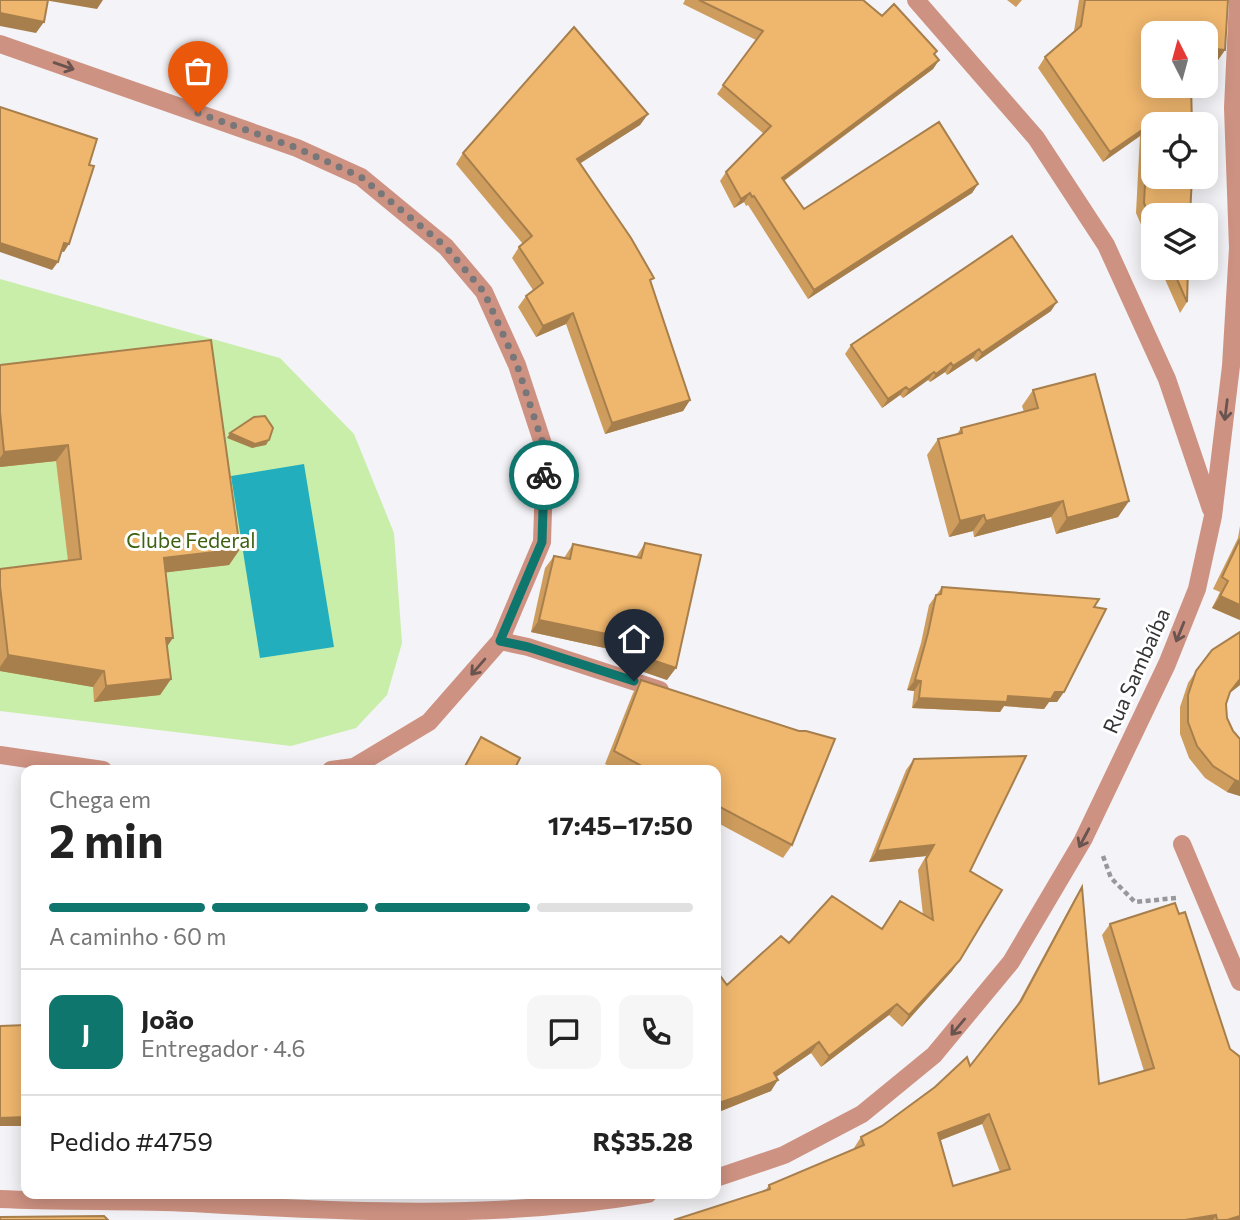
<!DOCTYPE html>
<html lang="pt">
<meta charset="utf-8">
<style>
:root{--surface:#fff;--page:#f6f6f6;--text:#222;--muted:#767676;--line:#e0e0e0;--accent:#0f766e}
body{margin:0;font-family:Commissioner,sans-serif;background:var(--page);color:var(--text);height:100vh;display:flex;flex-direction:column;font-size:26px;white-space:nowrap}
*{box-sizing:border-box;margin:0}
p{font-size:23px;color:var(--muted)}
.icon{flex:none;width:38px;height:38px;fill:none;stroke:currentColor;stroke-width:2;stroke-linecap:round;stroke-linejoin:round}
.map{position:relative;flex:1;overflow:hidden}
.sheet{position:absolute;left:21px;top:765px;width:700px;height:434px;display:flex;flex-direction:column;background:var(--surface);border-radius:14px;box-shadow:0 4px 18px #0003}
.sheet>*{flex:none}
.needle{width:46px;rotate:354deg}
.tools{position:absolute;left:1141px;top:21px;display:grid;gap:14px}
.tools a{display:grid;place-items:center;width:77px;height:77px;border-radius:14px;background:var(--surface);box-shadow:0 4px 18px #0003;font-size:35px}
.pin{position:absolute;display:grid;place-items:center;width:60px;height:60px;color:#fff;margin:-72px -30px;border-radius:50% 50% 50% 0;rotate:-45deg;box-shadow:0 0 7px #0007}
.pin .icon{rotate:45deg}
.courier{position:absolute;display:grid;place-items:center;width:70px;height:70px;margin:-35px;border:5px solid #0f766e;border-radius:50%;background:#fff;color:#222;box-shadow:0 2px 9px #0007}
.overview em{font-style:normal;font-weight:700}
.overview div{display:flex;flex-direction:column-reverse}
.overview{display:flex;align-items:center;justify-content:space-between;height:119px;padding:0 28px}
h1{font-size:46px;font-weight:700;line-height:52px}
.bar{display:grid;grid-template-columns:repeat(4,1fr);gap:10px 7px;align-content:center;height:84px;padding:0 28px}
.bar i{height:9px;border-radius:5px;background:var(--line)}
.bar .selected{background:var(--accent)}
.bar p{grid-column:span 4}
.line{display:flex;align-items:center;gap:18px;padding:0 28px;border-top:2px solid var(--line)}
.line div{flex:1}
.round{display:grid;place-items:center;flex:none;width:74px;height:74px;border-radius:14px;background:var(--page)}
.map>svg:first-child{display:block}
.green{fill:#c8eea9}
.water{fill:#23aebe}
.lines{fill:none;stroke-linecap:round;stroke-linejoin:round}
.path{stroke:#98979a;stroke-width:4.5;stroke-dasharray:5 3.5;stroke-linecap:butt}
.minor{stroke:#ce9282;stroke-width:18}
.wall{fill:#ce9d5e;fill-rule:evenodd}
.shaded-wall{fill:#a77f4c}
.building{fill:#efb66d;stroke:#a77f4c;stroke-width:2;fill-rule:evenodd}
.oneway{stroke:#6a5450}
.done{stroke:#777679;stroke-width:7;stroke-dasharray:0 12.6}
.route{stroke:#0f766e;stroke-width:9}
.labels{text-anchor:middle;stroke-width:6;stroke-linejoin:round;paint-order:stroke}
.park-label{font-size:21px;fill:#3e6212;stroke:#fff}
.street-label{font-size:21px;fill:#343335;stroke:#fff}
</style>
<div class="map">
<svg width="1240" height="1220" viewBox="0 0 1240 1220">
<rect width="100%" height="100%" fill="#f4f3f7"/>
<!-- green -->
<path class="green" d="M 0,279 L 280,358 L 354,434 L 394,533 L 402,643 L 387,695 L 356,728 L 291,746 L 0,711 Z"/>
<!-- water -->
<path class="water" d="M 304,464 L 334,647 L 260,658 L 231,476 Z"/>
<g class="lines">
<!-- path -->
<path class="path" d="M 1103,856 L 1111,878 L 1135,902 L 1176,898"/>
<!-- minor -->
<path class="minor" d="M 916,0 L 1036,138 L 1106,245 L 1167,379 L 1211,509
M 0,44 L 297,148 L 361,177 L 446,247 L 484,292 L 517,365 L 545,450 L 542,542 L 500,641 L 429,722 L 354,767 L 331,770
M 500,641 L 528,647 L 660,690
M 0,755 L 103,770
M 1182,844 L 1240,982
M 716,1178 L 784,1155 L 862,1114 L 934,1055 L 1011,962 L 1083,840 L 1167,664 L 1197,589 L 1213,516 L 1231,366 L 1238,248 L 1233,108 L 1238,0
M 0,1199 C 64,1202 128,1200 192,1203 C 343,1212 499,1220 648,1194"/>
</g>
<!-- wall -->
<path class="wall" d="M 685,0 L 863,0 L 934,55 L 939,60 L 933,69 L 784,181 L 804,209 L 978,184 L 972,193 L 808,299 L 748,205 L 746,206 L 744,202 L 734,208 L 720,181 L 726,172 L 764,134 L 717,94 L 756,40 L 683,4 Z
M 1007,0 L 1022,0 L 1016,7 Z
M 1079,0 L 1228,0 L 1225,50 L 1218,60 L 1153,33 L 1153,252 L 1136,213 L 1140,136 L 1103,162 L 1038,68 L 1045,57 L 1074,31 Z
M 648,114 L 640,125 L 580,163 L 651,282 L 690,400 L 683,411 L 605,434 L 566,324 L 536,337 L 518,307 L 526,296 L 533,290 L 512,258 L 519,247 L 523,244 L 456,164 L 463,153 Z
M 1160,268 L 1188,268 L 1187,302 L 1180,313 Z
M 1051,311 L 976,362 L 973,358 L 947,375 L 945,372 L 930,382 L 928,380 L 903,398 L 900,395 L 882,408 L 845,354 L 851,345 Z
M 0,365 L 240,549 L 229,565 L 166,572 L 167,647 L 171,679 L 160,695 L 94,702 L 93,687 L 0,671 L 0,569 L 68,561 L 56,461 L 0,467 Z
M 1033,390 L 1129,501 L 1118,517 L 1056,534 L 1051,517 L 974,537 L 973,531 L 949,537 L 927,455 L 938,439 L 957,434 L 961,428 L 1024,412 L 1022,406 Z
M 1240,526 L 1240,620 L 1212,608 L 1220,592 L 1213,589 L 1238,538 Z
M 645,543 L 667,680 L 641,671 L 646,657 L 531,632 L 545,568 L 554,556 L 564,558 L 573,544 L 636,557 Z
M 942,587 L 1094,607 L 1057,702 L 1049,702 L 1044,709 L 1004,706 L 1000,712 L 912,708 L 914,691 L 907,690 L 921,643 L 929,605 Z
M 1240,632 L 1240,685 L 1230,692 L 1226,704 L 1227,718 L 1233,731 L 1240,739 L 1240,796 L 1227,792 L 1205,778 L 1189,758 L 1180,734 L 1180,707 L 1188,683 L 1196,671 Z
M 641,680 L 792,845 L 783,858 L 716,822 L 716,770 L 617,770 L 605,764 L 633,693 Z
M 481,737 L 514,770 L 462,770 Z
M 914,759 L 970,871 L 952,971 L 902,1027 L 889,1015 L 821,1067 L 811,1053 L 776,1077 L 771,1091 L 716,1113 L 716,970 L 727,985 L 789,943 L 882,928 L 900,901 L 923,915 L 918,870 L 926,856 L 869,862 L 906,770 Z
M 1082,887 L 1099,1084 L 1144,1071 L 1102,935 L 1110,924 L 1230,1049 L 1240,1220 L 674,1220 L 765,1191 L 769,1185 L 854,1149 L 854,1148 L 861,1137 L 882,1126 L 970,1066 L 1016,1007 L 1075,898 ZM 982,1124 L 1000,1172 L 953,1186 L 940,1140 Z
M 26,898 L 26,922 L 23,921 Z"/>
<!-- shaded-wall -->
<path class="shaded-wall" d="M 44,0 L 103,0 L 97,9 Z
M 0,13 L 44,22 L 36,33 L 0,26 Z
M 1206,48 L 1225,50 L 1218,60 L 1206,59 Z
M 939,60 L 933,69 L 775,187 L 782,178 Z
M 648,114 L 640,125 L 570,170 L 577,159 Z
M 1148,126 L 1140,136 L 1103,162 L 1110,152 Z
M 978,184 L 972,193 L 808,299 L 814,290 Z
M 750,193 L 744,202 L 734,208 L 741,199 Z
M 0,243 L 58,262 L 52,270 L 0,252 Z
M 64,243 L 69,244 L 64,252 L 59,251 Z
M 1057,302 L 1051,311 L 976,362 L 982,353 Z
M 573,313 L 566,324 L 536,337 L 543,326 Z
M 979,349 L 973,358 L 947,375 L 953,366 Z
M 951,363 L 945,372 L 930,382 L 936,374 Z
M 934,372 L 928,380 L 903,398 L 909,390 Z
M 906,387 L 900,395 L 882,408 L 888,399 Z
M 690,400 L 683,411 L 605,434 L 612,423 Z
M 230,433 L 269,440 L 266,445 L 252,448 L 227,438 Z
M 68,445 L 56,461 L 0,467 L 0,458 L 4,452 Z
M 1063,501 L 1051,517 L 974,537 L 986,521 Z
M 1129,501 L 1118,517 L 1056,534 L 1067,518 Z
M 984,515 L 973,531 L 949,537 L 960,521 Z
M 240,549 L 229,565 L 153,574 L 164,558 Z
M 1220,596 L 1240,605 L 1240,620 L 1212,608 Z
M 539,620 L 655,644 L 646,657 L 531,632 Z
M 166,638 L 173,638 L 162,654 Z
M 8,655 L 104,671 L 93,687 L 0,671 L 0,667 Z
M 649,659 L 676,668 L 667,680 L 641,671 Z
M 171,679 L 160,695 L 94,702 L 106,686 Z
M 1240,679 L 1240,685 L 1230,693 L 1238,681 Z
M 915,680 L 921,681 L 914,691 L 907,690 Z
M 1055,692 L 1064,692 L 1057,702 L 1049,702 L 1044,709 L 1004,706 L 1000,712 L 912,708 L 919,698 L 1008,696 Z
M 1235,780 L 1240,782 L 1240,796 L 1227,792 Z
M 934,845 L 926,856 L 869,862 L 877,851 Z
M 960,960 L 952,971 L 902,1027 L 909,1015 Z
M 897,1004 L 889,1015 L 821,1067 L 829,1056 Z
M 819,1042 L 811,1053 L 766,1084 L 774,1073 Z
M 778,1080 L 771,1091 L 716,1113 L 716,1104 Z
M 989,1114 L 982,1124 L 931,1144 L 938,1133 Z
M 26,1117 L 26,1126 L 0,1126 L 0,1118 Z
M 1216,1215 L 1213,1220 L 1185,1220 Z
M 1240,1216 L 1240,1220 L 1227,1220 Z"/>
<!-- building -->
<path class="building" d="M 0,0 L 48,0 L 44,22 L 0,13 Z
M 699,0 L 863,0 L 882,16 L 894,4 L 937,51 L 934,54 L 939,60 L 782,178 L 804,209 L 939,122 L 978,184 L 814,290 L 754,196 L 752,197 L 750,193 L 741,199 L 726,172 L 771,126 L 723,85 L 763,31 Z
M 1085,0 L 1228,0 L 1225,50 L 1206,48 L 1206,33 L 1153,33 L 1153,86 L 1191,86 L 1192,124 L 1153,124 L 1153,177 L 1192,177 L 1190,215 L 1153,215 L 1153,225 L 1144,203 L 1148,126 L 1110,152 L 1045,57 L 1081,26 Z
M 574,27 L 648,114 L 577,159 L 631,238 L 654,278 L 650,280 L 690,400 L 612,423 L 573,313 L 543,326 L 526,296 L 543,283 L 519,247 L 532,236 L 463,153 Z
M 0,107 L 97,139 L 89,165 L 94,166 L 69,244 L 64,243 L 58,262 L 0,243 Z
M 1012,236 L 1057,302 L 982,353 L 979,349 L 953,366 L 951,363 L 936,374 L 934,372 L 909,390 L 906,387 L 888,399 L 851,345 Z
M 1172,268 L 1188,268 L 1187,302 Z
M 211,340 L 240,549 L 164,558 L 173,638 L 166,638 L 171,679 L 106,686 L 104,671 L 8,655 L 0,586 L 0,569 L 81,559 L 68,445 L 4,452 L 0,412 L 0,365 Z
M 1095,374 L 1129,501 L 1067,518 L 1063,501 L 986,521 L 984,515 L 960,521 L 938,439 L 962,433 L 961,428 L 1038,408 L 1033,390 Z
M 265,416 L 273,428 L 269,440 L 255,444 L 230,433 L 254,417 Z
M 1240,539 L 1240,605 L 1220,596 L 1228,581 L 1222,577 Z
M 645,543 L 701,555 L 676,668 L 649,659 L 655,644 L 539,620 L 554,556 L 570,559 L 573,544 L 641,558 Z
M 942,587 L 1099,599 L 1094,607 L 1106,609 L 1064,692 L 1055,692 L 1051,699 L 1008,696 L 1007,702 L 919,698 L 921,681 L 915,680 L 928,633 L 936,595 L 941,594 Z
M 1240,632 L 1240,679 L 1230,692 L 1226,704 L 1227,718 L 1233,731 L 1240,739 L 1240,782 L 1235,780 L 1213,766 L 1197,746 L 1188,722 L 1188,695 L 1196,671 L 1212,650 Z
M 641,680 L 799,731 L 806,731 L 835,739 L 792,845 L 716,805 L 716,770 L 649,770 L 614,751 Z
M 481,737 L 520,758 L 514,770 L 463,770 Z
M 1026,756 L 970,871 L 1002,890 L 960,960 L 909,1015 L 897,1004 L 829,1056 L 819,1042 L 774,1073 L 778,1080 L 739,1096 L 716,1104 L 716,970 L 727,985 L 781,936 L 789,943 L 832,896 L 882,929 L 900,901 L 933,920 L 926,859 L 934,845 L 877,851 L 914,759 Z
M 1082,887 L 1099,1084 L 1154,1068 L 1110,924 L 1175,903 L 1179,914 L 1185,912 L 1230,1049 L 1239,1056 L 1240,1058 L 1240,1216 L 1227,1220 L 1217,1220 L 1216,1215 L 1185,1220 L 674,1220 L 770,1189 L 769,1185 L 864,1145 L 861,1137 L 882,1126 L 935,1087 L 967,1057 L 970,1066 L 1021,1001 ZM 989,1114 L 1010,1169 L 953,1186 L 938,1133 Z
M 26,1025 L 26,1117 L 0,1118 L 0,1026 Z
M 104,1216 L 108,1220 L 0,1220 L 0,1217 Z"/>
<!-- one-way arrows -->
<defs><path id="oneway-shaft" d="M-6 0H5M1.5-3L5.5 0L1.5 3" fill="none" stroke-width="1.6" stroke-linecap="round" stroke-linejoin="round" transform="scale(1.75)"/></defs>
<g class="oneway">
<use href="#oneway-shaft" transform="translate(64 66) rotate(19)"/>
<use href="#oneway-shaft" transform="translate(1226 410) rotate(97)"/>
<use href="#oneway-shaft" transform="translate(1180 632) rotate(112)"/>
<use href="#oneway-shaft" transform="translate(478 667) rotate(131)"/>
<use href="#oneway-shaft" transform="translate(1084 838) rotate(118)"/>
<use href="#oneway-shaft" transform="translate(958 1027) rotate(130)"/>
</g>
<g class="lines">
<!-- done -->
<path class="done" d="M 198,113 L 297,148 L 361,177 L 446,247 L 484,292 L 517,365 L 545,450 L 544,475"/>
<!-- route -->
<path class="route" d="M 544,475 L 542,542 L 500,641 L 528,647 L 634,681"/>
</g>
<g class="labels">
<!-- park labels -->
<g class="park-label">
<text x="191" y="548">Clube Federal</text>
</g>
<!-- street labels -->
<g class="street-label">
<text transform="translate(1137 671) rotate(-66)" y="7">Rua Sambaíba</text>
</g>
</g>
</svg>
<div class="tools">
<a><svg class="needle" viewBox="-14 -14 28 28"><path d="M0-13l5 13h-10z" fill="#e53935"/><path d="M0 13l5-13h-10z" fill="#767676"/></svg></a>
<a><svg class="icon" aria-label="locate" viewBox="0 0 24 24"><circle cx="12" cy="12" r="6"/><path d="M12 2v4M12 18v4M2 12h4M18 12h4"/></svg></a>
<a><svg class="icon" aria-label="layers" viewBox="0 0 24 24"><path d="M12 4l9 5-9 5-9-5zM3 14l9 5 9-5"/></svg></a>
</div>
<div class="pin" style="left:198px;top:113px;background:#ea580c"><svg class="icon" aria-label="bag" viewBox="0 0 24 24"><path d="M5 8h14l-1 12H6zM9 8a3 3 0 0 1 6 0"/></svg></div>
<div class="pin" style="left:634px;top:681px;background:#1f2937"><svg class="icon" aria-label="home" viewBox="0 0 24 24"><path d="M3 11l9-7 9 7M6 9v11h12V9"/></svg></div>
<div class="courier" style="left:544px;top:475px"><svg class="icon" aria-label="bike" viewBox="0 0 24 24"><circle cx="6" cy="16" r="4"/><circle cx="18" cy="16" r="4"/><path d="M6 16l4-8h5l3 8M10 8l3 8H6M13 5h3"/></svg></div>
<section class="sheet">
<div class="overview"><div><h1>2 min</h1><p>Chega em</p></div><em>17:45–17:50</em></div>
<div class="bar"><i class="selected"></i><i class="selected"></i><i class="selected"></i><i></i><p>A caminho · 60 m</p></div>
<div class="line" style="height:126px"><b class="round" style="background:var(--accent);color:#fff">J</b><div><b>João</b><p>Entregador · 4.6</p></div><a class="round"><svg class="icon" aria-label="chat" viewBox="0 0 24 24"><path d="M4 5h16v11H9l-5 4z"/></svg></a><a class="round"><svg class="icon" aria-label="phone" viewBox="0 0 24 24"><path d="M5 4h4l2 5-3 2q2 4 5 5l2-3 5 2v4C11 20 4 13 5 4z"/></svg></a></div>
<div class="line" style="height:91px"><div>Pedido #4759</div><b>R$35.28</b></div>
</section>
</div>
